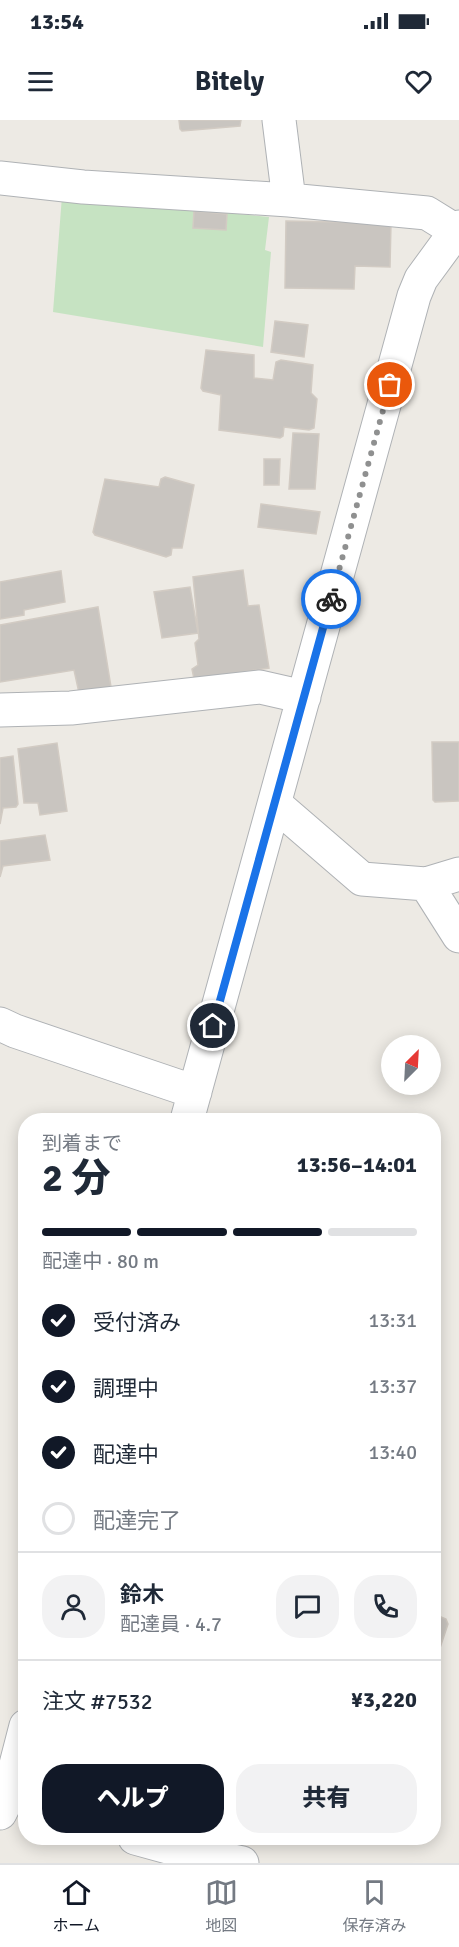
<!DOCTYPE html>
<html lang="ja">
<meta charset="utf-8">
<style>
:root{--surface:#fff;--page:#f2f2f3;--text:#1f2937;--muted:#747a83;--line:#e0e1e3;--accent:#111827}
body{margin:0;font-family:Signika,"Noto Sans JP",sans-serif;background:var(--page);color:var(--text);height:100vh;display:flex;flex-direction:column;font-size:22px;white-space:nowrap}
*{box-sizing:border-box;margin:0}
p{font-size:20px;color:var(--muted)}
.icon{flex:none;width:33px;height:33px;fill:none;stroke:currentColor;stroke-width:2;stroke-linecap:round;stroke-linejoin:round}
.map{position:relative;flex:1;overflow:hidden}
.sheet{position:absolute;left:18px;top:993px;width:423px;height:732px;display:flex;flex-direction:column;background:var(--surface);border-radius:24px;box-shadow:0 3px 15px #0003}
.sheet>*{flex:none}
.needle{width:39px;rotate:24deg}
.fabs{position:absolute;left:381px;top:915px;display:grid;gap:12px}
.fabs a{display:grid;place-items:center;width:60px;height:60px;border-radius:50%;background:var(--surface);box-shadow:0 3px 15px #0003;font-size:30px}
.pin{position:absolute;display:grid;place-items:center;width:51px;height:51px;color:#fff;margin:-26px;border:3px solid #fff;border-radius:50%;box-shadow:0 2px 6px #0007}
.courier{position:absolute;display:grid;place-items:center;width:60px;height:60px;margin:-30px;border:4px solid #1a73e8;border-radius:50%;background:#fff;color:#222;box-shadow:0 2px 8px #0007}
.summary em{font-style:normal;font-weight:800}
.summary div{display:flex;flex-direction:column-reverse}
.summary{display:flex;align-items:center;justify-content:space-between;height:102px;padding:0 24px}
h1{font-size:39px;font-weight:800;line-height:45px}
.bar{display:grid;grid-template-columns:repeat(4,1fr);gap:9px 6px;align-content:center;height:72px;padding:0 24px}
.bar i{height:8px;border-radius:4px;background:var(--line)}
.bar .active{background:var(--accent)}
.bar p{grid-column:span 4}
.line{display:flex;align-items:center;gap:15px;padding:0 24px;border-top:2px solid var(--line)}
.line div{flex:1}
.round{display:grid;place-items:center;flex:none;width:63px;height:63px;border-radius:24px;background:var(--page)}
ol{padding:0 24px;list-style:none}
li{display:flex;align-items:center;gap:18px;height:66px}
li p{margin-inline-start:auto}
li .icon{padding:6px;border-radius:50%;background:var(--accent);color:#fff;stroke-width:4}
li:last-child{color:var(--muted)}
li i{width:33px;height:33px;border:3px solid var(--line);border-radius:50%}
.action{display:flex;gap:12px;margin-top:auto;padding:12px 24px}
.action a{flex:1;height:69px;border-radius:24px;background:var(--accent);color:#fff;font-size:24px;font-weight:800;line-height:69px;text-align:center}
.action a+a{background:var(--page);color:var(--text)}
.status{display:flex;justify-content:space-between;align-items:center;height:42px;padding:0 30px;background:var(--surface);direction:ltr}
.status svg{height:16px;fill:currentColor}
header{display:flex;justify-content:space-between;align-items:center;height:78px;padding:0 24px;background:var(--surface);font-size:27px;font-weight:800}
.dock{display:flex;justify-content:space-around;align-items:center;height:84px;border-top:2px solid var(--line);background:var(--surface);font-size:16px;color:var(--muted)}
.dock a{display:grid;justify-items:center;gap:3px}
.dock .active{color:var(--accent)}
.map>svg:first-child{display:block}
.green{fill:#c6e3c2}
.building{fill:#c9c5c0;stroke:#d2cbc3;stroke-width:1.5}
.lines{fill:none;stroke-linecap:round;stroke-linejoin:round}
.street-casing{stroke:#afb2b5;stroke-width:35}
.street{stroke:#fff;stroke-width:33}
.done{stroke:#8f9090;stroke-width:6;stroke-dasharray:0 10.8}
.route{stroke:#1a73e8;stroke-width:8}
</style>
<div class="status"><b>13:54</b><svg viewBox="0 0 49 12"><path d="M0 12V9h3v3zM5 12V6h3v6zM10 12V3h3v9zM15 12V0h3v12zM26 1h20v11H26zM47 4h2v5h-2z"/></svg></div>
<header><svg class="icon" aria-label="menu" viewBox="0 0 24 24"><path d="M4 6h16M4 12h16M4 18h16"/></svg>Bitely<svg class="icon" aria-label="heart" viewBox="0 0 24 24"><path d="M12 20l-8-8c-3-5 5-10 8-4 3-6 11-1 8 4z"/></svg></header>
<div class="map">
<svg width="459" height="1743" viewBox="0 0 459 1743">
<rect width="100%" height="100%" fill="#edeae4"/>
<!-- green -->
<path class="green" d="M 62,76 L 269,97 L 265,130 L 271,132 L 263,227 L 53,192 Z"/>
<!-- building -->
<path class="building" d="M 179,0 L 241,0 L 240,6 L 182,11 L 180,9 Z
M 194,91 L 227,94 L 226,110 L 193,108 Z
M 286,101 L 391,103 L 390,147 L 355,146 L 354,169 L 285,168 Z
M 275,201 L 308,205 L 304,237 L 271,232 Z
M 206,230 L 254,235 L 254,258 L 273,260 L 276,242 L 281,240 L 313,245 L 311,273 L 317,279 L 314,308 L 309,310 L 284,307 L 283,316 L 280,318 L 219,310 L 221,275 L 203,271 L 201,268 Z
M 293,313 L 319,314 L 315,369 L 289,369 Z
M 264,339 L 280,339 L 279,365 L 264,365 Z
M 165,357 L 194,365 L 182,428 L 172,428 L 171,435 L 166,437 L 95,415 L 93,412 L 105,359 L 159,367 L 161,359 Z
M 261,384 L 320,392 L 316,414 L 258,407 Z
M 243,450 L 248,486 L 259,485 L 269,548 L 194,559 L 192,549 L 198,545 L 195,523 L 199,519 L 193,457 Z
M 61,451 L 65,482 L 24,490 L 24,495 L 0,499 L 0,462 Z
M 190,467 L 198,513 L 162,518 L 154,472 Z
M 98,487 L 111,567 L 79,573 L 74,550 L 0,562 L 0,505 Z
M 432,622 L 459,622 L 459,681 L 435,682 L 433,680 Z
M 57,623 L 67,691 L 40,695 L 38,683 L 24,683 L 18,629 Z
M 13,636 L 18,684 L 16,687 L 3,688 L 0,704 L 0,638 Z
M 45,715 L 50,740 L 3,746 L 0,757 L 0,721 Z
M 434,1494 L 446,1499 L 448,1504 L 434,1546 Z"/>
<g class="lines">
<!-- street casing -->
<g class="street-casing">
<path id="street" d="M 279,0 L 289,80
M 0,58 L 83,67 L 289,80 L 427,93 L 456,111
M 0,590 L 71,588 L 260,567 L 304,577
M 275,684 L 362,759 L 426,764 L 459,754
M 426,764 L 459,816
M 0,904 L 15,911 L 195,972
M 187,1000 L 414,176 L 421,159 L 459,107
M 0,1693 L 7,1679 L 26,1606
M 135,1718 L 175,1729 L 242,1743"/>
</g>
<!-- street -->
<use href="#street" class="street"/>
</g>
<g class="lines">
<!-- done -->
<path class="done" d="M 331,479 L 390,265"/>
<!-- route -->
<path class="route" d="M 213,906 L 331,479"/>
</g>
</svg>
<div class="fabs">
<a><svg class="needle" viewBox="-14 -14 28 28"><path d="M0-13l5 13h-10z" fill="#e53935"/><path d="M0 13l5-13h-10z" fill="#747a83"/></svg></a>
</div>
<div class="pin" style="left:390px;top:265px;background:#ea580c"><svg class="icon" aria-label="bag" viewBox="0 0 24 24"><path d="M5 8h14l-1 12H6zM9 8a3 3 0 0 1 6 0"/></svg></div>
<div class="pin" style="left:213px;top:906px;background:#1f2937"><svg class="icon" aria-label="home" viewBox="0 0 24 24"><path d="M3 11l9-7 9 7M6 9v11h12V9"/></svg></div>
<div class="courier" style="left:331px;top:479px"><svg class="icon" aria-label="bike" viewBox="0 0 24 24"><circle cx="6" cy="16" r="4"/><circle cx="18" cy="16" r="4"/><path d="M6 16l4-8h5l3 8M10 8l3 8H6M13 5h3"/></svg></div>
<section class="sheet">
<div class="summary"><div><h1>2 分</h1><p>到着まで</p></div><em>13:56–14:01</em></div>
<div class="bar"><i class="active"></i><i class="active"></i><i class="active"></i><i></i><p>配達中 · 80 m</p></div>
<ol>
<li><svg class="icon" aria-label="check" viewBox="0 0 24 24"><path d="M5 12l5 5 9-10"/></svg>受付済み<p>13:31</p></li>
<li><svg class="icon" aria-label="check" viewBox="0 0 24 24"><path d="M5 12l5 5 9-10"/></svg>調理中<p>13:37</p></li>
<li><svg class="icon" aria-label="check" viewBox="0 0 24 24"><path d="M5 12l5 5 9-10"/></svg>配達中<p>13:40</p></li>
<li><i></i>配達完了</li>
</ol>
<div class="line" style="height:108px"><a class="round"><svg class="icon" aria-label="person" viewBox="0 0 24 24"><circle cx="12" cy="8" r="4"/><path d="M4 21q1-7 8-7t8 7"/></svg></a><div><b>鈴木</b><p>配達員 · 4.7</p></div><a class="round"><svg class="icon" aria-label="chat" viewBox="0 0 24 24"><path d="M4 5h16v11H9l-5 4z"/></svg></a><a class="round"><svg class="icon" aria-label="phone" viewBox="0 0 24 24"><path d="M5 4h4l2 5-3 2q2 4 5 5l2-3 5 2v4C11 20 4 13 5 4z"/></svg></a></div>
<div class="line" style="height:78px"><div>注文 #7532</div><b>¥3,220</b></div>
<div class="action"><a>ヘルプ</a><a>共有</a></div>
</section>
</div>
<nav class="dock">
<a class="active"><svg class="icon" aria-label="home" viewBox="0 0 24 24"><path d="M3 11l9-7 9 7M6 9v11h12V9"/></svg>ホーム</a>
<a><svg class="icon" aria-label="map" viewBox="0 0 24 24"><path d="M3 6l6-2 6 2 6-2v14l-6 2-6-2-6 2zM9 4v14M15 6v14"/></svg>地図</a>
<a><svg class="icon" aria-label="saved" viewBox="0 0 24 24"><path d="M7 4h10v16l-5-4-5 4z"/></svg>保存済み</a>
</nav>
